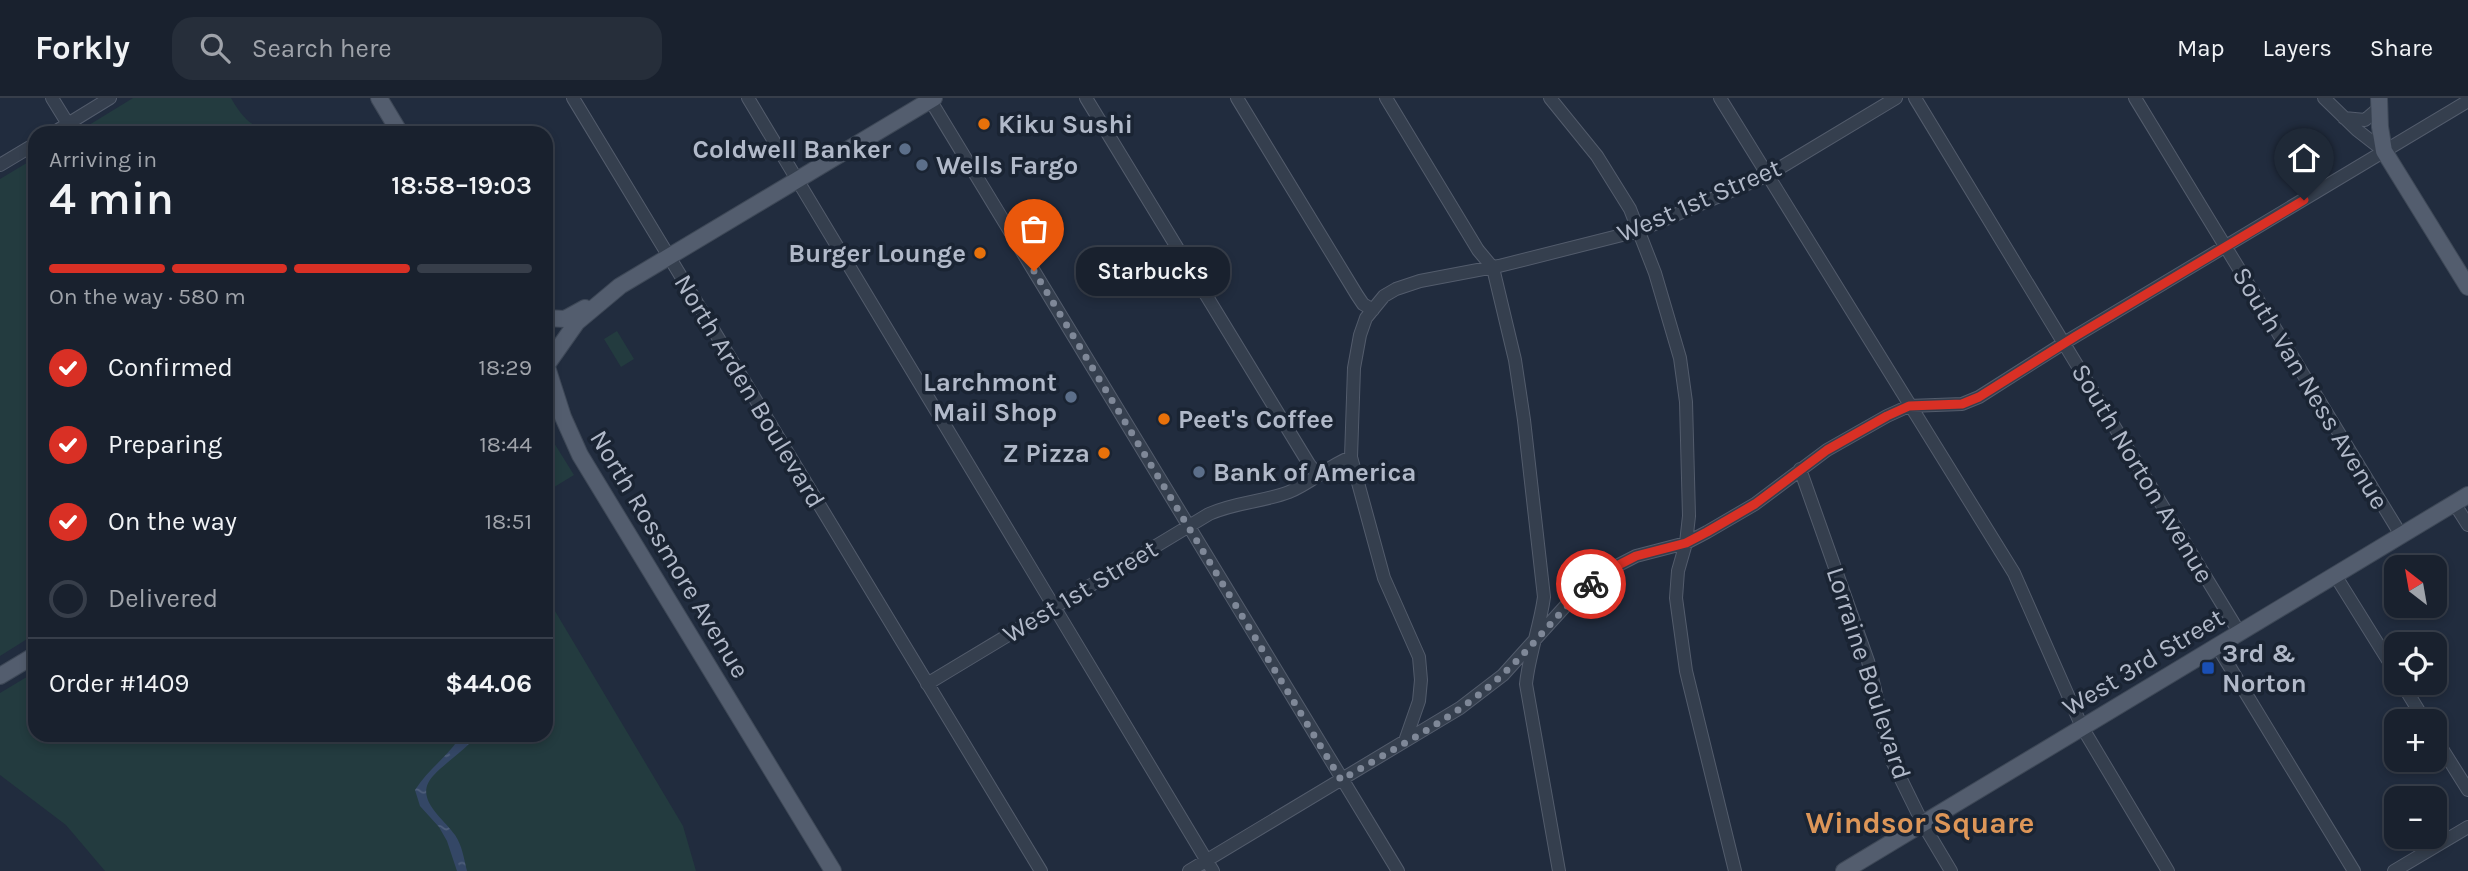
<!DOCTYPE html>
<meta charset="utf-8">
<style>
:root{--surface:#19212e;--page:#262e3a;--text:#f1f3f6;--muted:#9fa3aa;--line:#373e4a;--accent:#d93025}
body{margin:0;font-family:Karla,sans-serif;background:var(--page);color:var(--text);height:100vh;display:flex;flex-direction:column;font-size:26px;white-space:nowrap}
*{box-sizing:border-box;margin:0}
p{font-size:23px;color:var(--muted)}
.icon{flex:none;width:38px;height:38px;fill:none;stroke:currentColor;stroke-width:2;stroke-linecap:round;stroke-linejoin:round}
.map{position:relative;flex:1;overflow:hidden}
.details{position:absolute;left:28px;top:28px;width:525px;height:616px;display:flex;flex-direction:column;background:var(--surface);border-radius:21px;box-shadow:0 4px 10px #0003,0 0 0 2px var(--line)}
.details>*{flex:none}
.needle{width:46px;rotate:329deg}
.tools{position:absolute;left:2384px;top:457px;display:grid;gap:14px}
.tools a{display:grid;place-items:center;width:63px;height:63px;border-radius:14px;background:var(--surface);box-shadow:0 4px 10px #0003,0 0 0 2px var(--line);font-size:35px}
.pin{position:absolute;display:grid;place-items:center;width:60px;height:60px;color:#fff;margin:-72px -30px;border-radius:50% 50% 50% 0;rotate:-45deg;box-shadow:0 0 7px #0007}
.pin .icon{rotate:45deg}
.courier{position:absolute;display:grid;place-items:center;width:70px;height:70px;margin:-35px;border:5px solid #d93025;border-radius:50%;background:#fff;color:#222;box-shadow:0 2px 9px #0007}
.bubble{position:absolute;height:49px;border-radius:21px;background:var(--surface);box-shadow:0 4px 10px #0003,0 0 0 2px var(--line);font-size:23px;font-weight:600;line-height:49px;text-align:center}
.headline em{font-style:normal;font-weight:600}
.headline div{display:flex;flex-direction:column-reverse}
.headline{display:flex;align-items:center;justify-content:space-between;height:119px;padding:0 21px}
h1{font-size:46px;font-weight:600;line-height:52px}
.bar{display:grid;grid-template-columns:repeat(4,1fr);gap:10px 7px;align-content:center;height:84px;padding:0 21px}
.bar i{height:9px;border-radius:5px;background:var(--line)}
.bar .selected{background:var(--accent)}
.bar p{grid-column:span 4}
.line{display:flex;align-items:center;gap:18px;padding:0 21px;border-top:2px solid var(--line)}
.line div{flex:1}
ol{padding:0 21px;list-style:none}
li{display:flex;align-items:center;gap:21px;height:77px}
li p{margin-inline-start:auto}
li .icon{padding:7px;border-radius:50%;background:var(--accent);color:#fff;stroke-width:4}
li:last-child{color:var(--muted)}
li i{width:38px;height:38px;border:4px solid var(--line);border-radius:50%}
header{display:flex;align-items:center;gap:42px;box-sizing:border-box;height:98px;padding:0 35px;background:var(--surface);border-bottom:2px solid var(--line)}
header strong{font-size:33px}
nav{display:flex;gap:38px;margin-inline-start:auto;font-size:24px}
.search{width:490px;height:63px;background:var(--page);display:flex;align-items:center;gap:18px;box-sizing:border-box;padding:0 24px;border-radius:21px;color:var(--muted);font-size:26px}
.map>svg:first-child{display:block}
.green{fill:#233b3f}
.water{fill:url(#water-ripples)}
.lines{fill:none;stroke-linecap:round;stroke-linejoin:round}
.minor-casing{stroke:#535c6c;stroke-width:14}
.major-casing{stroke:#3e4857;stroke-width:18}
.minor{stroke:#353f4e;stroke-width:12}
.major{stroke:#535d6e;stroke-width:16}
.done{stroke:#7f8898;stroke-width:7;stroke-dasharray:0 12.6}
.route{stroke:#d93025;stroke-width:9}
.food-dot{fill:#e8710a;stroke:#1a2433;stroke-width:2.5}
.service-dot{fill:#5c6f8a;stroke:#1a2433;stroke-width:2.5}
.transit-dot{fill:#1a4fb4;stroke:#1a2433;stroke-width:2.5}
.labels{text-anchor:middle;stroke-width:7;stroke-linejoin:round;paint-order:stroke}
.poi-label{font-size:26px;font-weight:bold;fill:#b1b9c9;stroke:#1a2433;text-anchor:start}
.street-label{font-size:26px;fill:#b1b9c9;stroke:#1a2433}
.quarter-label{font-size:30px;font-weight:bold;fill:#dd9658;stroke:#1a2433}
</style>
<header>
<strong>Forkly</strong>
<div class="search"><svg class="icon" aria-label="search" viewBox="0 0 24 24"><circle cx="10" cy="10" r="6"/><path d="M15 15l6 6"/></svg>Search here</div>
<nav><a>Map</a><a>Layers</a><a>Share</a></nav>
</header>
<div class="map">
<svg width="2468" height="773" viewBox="0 0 2468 773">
<defs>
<pattern id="water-ripples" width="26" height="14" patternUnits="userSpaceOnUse" patternTransform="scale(1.75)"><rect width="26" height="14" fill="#344766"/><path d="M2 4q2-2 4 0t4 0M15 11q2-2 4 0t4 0" fill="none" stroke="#4f5f7b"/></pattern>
</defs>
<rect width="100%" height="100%" fill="#212c3e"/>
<!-- green -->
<path class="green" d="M 133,0 L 231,0 C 249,31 260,35 295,27 L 300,35 L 76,35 Z
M 35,60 L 35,536 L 0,558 L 0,81 Z
M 617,233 L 634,261 L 621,269 L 604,241 Z
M 546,332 L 574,377 L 546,394 Z
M 546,498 L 683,728 L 696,773 L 105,773 L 66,727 L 0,677 L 0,595 L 35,574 L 35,637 L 546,637 Z"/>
<!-- water -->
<path class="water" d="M 461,637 L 474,637 L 470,645 C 459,656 444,666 433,678 C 413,700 442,719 455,737 C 462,747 464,761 467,773 L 457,773 L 447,743 L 439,729 L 420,708 L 415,692 C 428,671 450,657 461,637 Z"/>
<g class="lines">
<!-- minor casing -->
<g class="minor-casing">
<path id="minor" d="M 52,0 L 68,26
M 573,0 L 1041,773
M 748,0 L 1213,773
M 929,0 L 1398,773
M 1086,0 L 1309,366 L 1317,376
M 1237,0 L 1357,197 L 1363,206 L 1373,212
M 1386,0 L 1478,152 L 1493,170 L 1515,262 L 1524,322 L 1544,499 C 1540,529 1529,556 1526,586 L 1559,773
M 1550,0 L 1597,58 L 1630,111 L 1655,175 L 1680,260 L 1686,304 L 1689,418 L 1686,445 L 1678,473 L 1676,500 L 1686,573 L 1735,773
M 1720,0 L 2014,475 L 2082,629 L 2168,773
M 1915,0 L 2239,534
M 2135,0 L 2401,437
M 2324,0 L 2357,32 L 2384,53
M 2344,20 L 2365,22 L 2379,10
M 53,35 L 110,0
M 0,67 L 35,46
M 1800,371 L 1868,563 L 1892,663 L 1923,726 L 1951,773
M 2454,405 L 2468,427
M 2335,477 L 2396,575
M 2217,548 L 2354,773
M 2401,584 L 2425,623
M 927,586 L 1209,416 C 1235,404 1263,404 1289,394 C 1311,385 1328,368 1351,359
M 2434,638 L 2468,692
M 1405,643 L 1419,603 L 1421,582 L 1419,559 L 1384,480 L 1351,359 L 1354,270 L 1360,237 L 1366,220 L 1384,198 L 1396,191 L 1420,183 L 1499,168 L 1638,133 L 1768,77 L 1896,0
M 1189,773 L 1460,610 L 1503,577 L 1569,504 L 1605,474 L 1636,458 L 1686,445 L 1707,434 L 1755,406 L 1827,352 L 1887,318 L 1909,308 L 1962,306 L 1979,299 L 2064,245 L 2468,3
M 2394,773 L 2468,729"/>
</g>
<!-- major casing -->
<g class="major-casing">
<path id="major" d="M 379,0 L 400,35
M 2379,0 L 2380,29 L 2384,53 L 2468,189
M 546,220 L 565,221 L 585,210
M 546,266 L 563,319 L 580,357 L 833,773
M 546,268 L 577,224 L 620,188 L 934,0
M 0,578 L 35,557
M 1844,773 L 2468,397"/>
</g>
<!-- minor -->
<use href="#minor" class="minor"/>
<!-- major -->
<use href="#major" class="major"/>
</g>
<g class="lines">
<!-- done -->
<path class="done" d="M 1034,173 L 1341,682 C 1396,649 1458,619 1504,575 C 1535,547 1558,513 1591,486"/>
<!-- route -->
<path class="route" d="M 1591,486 L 1605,474 L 1636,458 L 1686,445 L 1707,434 L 1755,406 L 1827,352 L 1887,318 L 1909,308 L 1962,306 L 1979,299 L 2076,238 L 2304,102"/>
</g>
<!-- markers -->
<g class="food-dot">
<circle cx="984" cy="26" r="7"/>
<circle cx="980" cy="155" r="7"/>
<circle cx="1164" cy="321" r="7"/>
<circle cx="1104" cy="355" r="7"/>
</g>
<g class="service-dot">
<circle cx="905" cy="51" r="7"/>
<circle cx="922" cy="67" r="7"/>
<circle cx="1071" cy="299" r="7"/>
<circle cx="1199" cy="374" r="7"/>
</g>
<rect class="transit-dot" x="2201" y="563" width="14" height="14" rx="3.5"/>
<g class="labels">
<!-- poi labels -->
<g class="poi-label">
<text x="998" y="35">Kiku Sushi</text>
<text x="891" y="60" text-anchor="end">Coldwell Banker</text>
<text x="936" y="76">Wells Fargo</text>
<text x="966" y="164" text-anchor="end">Burger Lounge</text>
<text x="1057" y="293" text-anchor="end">Larchmont<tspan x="1057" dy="30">Mail Shop</tspan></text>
<text x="1178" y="330">Peet's Coffee</text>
<text x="1090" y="364" text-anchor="end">Z Pizza</text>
<text x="1213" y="383">Bank of America</text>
<text x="2222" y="564">3rd &amp;<tspan x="2222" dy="30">Norton</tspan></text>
</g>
<!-- street labels -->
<g class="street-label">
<text transform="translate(1699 102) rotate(-23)" y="9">West 1st Street</text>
<text transform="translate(2311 290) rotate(59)" y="9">South Van Ness Avenue</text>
<text transform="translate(750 293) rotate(59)" y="9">North Arden Boulevard</text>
<text transform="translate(2143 375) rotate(59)" y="9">South Norton Avenue</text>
<text transform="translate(670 456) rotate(59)" y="9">North Rossmore Avenue</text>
<text transform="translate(1080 493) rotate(-31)" y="9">West 1st Street</text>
<text transform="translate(2143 564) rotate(-31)" y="9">West 3rd Street</text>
<text transform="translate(1869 575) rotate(72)" y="9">Lorraine Boulevard</text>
</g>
<!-- quarter labels -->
<g class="quarter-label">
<text x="1920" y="735">Windsor Square</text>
</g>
</g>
</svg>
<div class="tools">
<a><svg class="needle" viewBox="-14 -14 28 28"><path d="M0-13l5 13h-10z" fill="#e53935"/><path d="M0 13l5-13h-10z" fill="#9fa3aa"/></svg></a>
<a><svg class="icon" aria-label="locate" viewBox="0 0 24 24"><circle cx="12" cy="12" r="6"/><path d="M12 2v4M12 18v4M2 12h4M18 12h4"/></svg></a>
<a>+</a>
<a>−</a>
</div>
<div class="pin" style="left:1034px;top:173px;background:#ea580c"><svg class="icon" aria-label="bag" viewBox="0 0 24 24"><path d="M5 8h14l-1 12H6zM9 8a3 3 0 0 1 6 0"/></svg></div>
<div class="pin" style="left:2304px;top:102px;background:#1f2937"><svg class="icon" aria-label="home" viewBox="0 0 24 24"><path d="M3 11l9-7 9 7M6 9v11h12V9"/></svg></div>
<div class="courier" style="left:1591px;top:486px"><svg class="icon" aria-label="bike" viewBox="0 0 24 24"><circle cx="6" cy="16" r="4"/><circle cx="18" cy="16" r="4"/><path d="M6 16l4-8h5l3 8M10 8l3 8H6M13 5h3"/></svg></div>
<div class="bubble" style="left:1076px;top:149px;width:154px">Starbucks</div>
<section class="details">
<div class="headline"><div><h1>4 min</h1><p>Arriving in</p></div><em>18:58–19:03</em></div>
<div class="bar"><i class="selected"></i><i class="selected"></i><i class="selected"></i><i></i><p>On the way · 580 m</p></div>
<ol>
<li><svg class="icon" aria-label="check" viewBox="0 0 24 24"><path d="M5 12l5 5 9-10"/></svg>Confirmed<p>18:29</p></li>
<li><svg class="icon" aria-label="check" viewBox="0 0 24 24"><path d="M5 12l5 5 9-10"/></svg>Preparing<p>18:44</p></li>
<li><svg class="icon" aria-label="check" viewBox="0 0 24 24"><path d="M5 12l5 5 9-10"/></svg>On the way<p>18:51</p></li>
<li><i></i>Delivered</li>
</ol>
<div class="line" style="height:91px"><div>Order #1409</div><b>$44.06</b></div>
</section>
</div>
